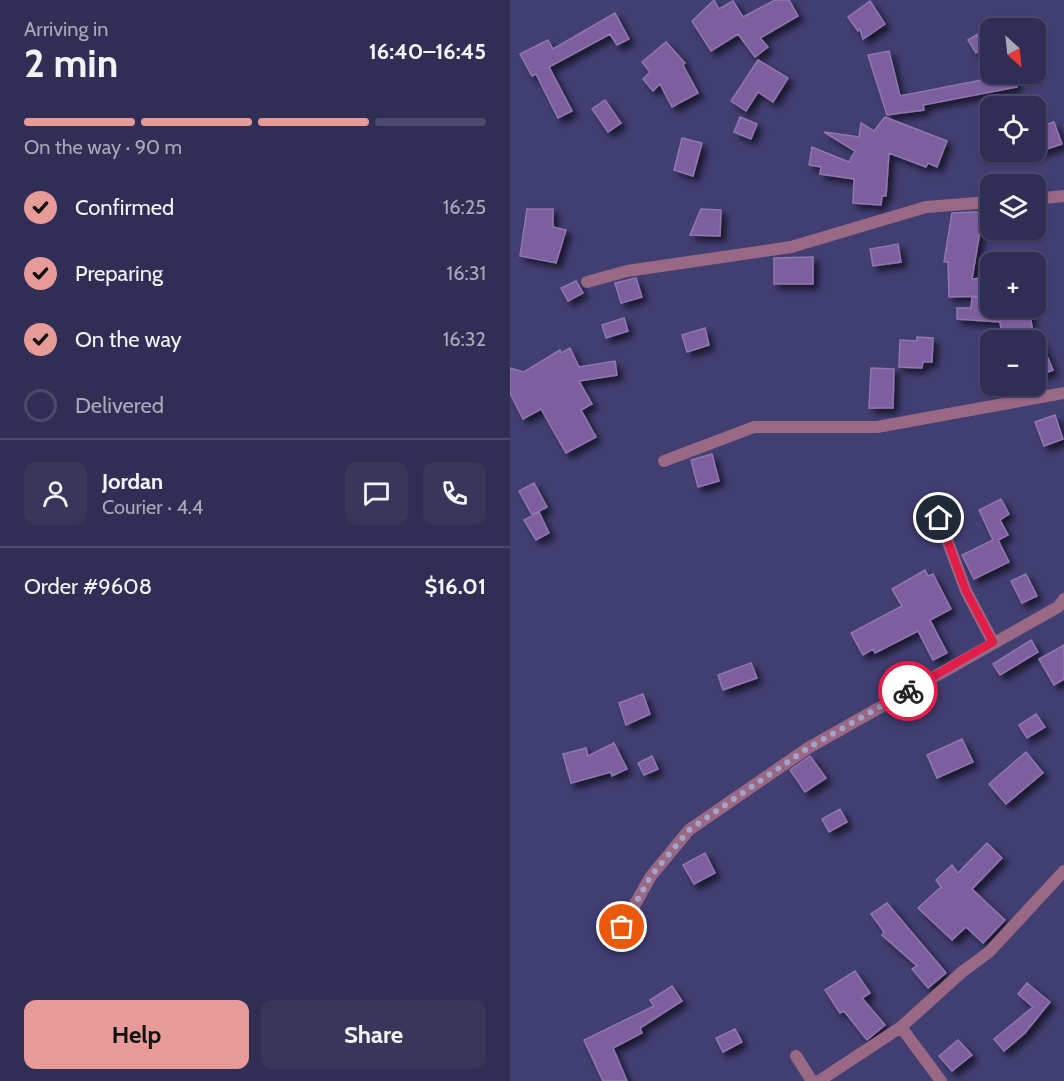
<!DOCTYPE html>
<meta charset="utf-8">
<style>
:root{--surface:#312e56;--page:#39365c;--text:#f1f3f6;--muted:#a8a8b9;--line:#4c4a6c;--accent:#e69b98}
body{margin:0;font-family:Cabin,sans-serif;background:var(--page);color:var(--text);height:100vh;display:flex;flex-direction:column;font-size:22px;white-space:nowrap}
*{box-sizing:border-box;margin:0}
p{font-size:20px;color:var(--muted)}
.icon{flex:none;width:33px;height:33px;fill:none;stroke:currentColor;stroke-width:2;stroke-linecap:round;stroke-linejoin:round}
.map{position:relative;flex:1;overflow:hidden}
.sheet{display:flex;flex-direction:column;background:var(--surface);width:510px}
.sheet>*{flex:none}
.needle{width:39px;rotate:153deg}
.buttons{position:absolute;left:470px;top:18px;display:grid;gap:12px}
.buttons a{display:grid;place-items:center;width:66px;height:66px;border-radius:12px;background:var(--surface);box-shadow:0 2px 4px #0004,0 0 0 2px var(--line);font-size:30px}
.pin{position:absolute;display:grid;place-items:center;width:51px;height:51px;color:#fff;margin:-26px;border:3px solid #fff;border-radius:50%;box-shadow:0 2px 6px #0007}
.courier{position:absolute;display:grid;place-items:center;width:60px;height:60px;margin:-30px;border:4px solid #e11d48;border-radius:50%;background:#fff;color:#222;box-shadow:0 2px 8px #0007}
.summary em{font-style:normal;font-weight:700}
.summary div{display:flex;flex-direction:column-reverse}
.summary{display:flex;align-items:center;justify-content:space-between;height:102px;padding:0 24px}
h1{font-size:39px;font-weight:700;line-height:45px}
.bar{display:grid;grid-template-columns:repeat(4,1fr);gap:9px 6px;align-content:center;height:72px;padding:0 24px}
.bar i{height:8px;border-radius:4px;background:var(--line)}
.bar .active{background:var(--accent)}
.bar p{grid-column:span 4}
.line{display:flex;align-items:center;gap:15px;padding:0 24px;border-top:2px solid var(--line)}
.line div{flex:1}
.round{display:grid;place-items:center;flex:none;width:63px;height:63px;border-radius:12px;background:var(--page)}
ol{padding:0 24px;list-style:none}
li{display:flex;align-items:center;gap:18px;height:66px}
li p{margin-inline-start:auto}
li .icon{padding:6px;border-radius:50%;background:var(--accent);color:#111;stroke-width:4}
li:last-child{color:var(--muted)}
li i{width:33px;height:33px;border:3px solid var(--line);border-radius:50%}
.action{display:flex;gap:12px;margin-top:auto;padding:12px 24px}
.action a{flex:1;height:69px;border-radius:12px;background:var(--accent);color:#111;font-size:24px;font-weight:700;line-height:69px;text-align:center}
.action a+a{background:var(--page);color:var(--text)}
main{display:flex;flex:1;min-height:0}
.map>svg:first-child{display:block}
.building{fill:#7d5e9f;stroke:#9077af;stroke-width:1.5;filter:url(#shadow)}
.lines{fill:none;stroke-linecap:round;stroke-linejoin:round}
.minor{stroke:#996884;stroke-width:12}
.done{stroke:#a3a3ca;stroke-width:6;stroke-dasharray:0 10.8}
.route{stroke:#e11d48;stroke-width:8}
</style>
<main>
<section class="sheet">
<div class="summary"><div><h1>2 min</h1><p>Arriving in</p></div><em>16:40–16:45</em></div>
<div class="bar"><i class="active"></i><i class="active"></i><i class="active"></i><i></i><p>On the way · 90 m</p></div>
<ol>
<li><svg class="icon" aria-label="check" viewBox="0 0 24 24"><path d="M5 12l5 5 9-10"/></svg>Confirmed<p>16:25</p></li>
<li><svg class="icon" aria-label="check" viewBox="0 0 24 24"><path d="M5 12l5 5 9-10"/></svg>Preparing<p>16:31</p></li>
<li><svg class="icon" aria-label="check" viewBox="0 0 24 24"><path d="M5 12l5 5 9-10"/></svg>On the way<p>16:32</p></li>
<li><i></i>Delivered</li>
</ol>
<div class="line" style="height:108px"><a class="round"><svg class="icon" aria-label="person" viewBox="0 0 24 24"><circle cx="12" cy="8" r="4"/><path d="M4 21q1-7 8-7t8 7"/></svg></a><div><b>Jordan</b><p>Courier · 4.4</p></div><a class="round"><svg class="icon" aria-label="chat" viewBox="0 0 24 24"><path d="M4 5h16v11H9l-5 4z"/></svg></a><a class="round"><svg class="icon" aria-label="phone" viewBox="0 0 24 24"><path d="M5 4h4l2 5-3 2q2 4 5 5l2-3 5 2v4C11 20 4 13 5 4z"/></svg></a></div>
<div class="line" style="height:78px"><div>Order #9608</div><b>$16.01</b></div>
<div class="action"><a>Help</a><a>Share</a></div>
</section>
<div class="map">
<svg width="554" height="1081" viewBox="0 0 554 1081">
<defs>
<filter id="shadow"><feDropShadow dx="5" dy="5" stdDeviation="3" flood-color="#0009"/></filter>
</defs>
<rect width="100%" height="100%" fill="#413e72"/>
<!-- building -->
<path class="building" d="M 204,0 L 209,9 L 223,1 L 233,17 L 265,0 L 279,0 L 288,16 L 250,38 L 258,47 L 245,57 L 228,34 L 201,51 L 182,21 Z
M 360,1 L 375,24 L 353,39 L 350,29 L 348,31 L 338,17 Z
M 105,13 L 119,39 L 107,45 L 100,34 L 39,67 L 62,111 L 48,118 L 26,74 L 22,76 L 10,54 L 38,40 L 43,49 Z
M 480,27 L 480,45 L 466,53 L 458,40 Z
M 156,42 L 175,63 L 173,65 L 188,93 L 162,107 L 150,84 L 143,91 L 133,79 L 140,72 L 132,62 Z
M 379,51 L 390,96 L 502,74 L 504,74 L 507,87 L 413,105 L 414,110 L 377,115 L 358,55 Z
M 248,60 L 278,78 L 263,102 L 248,92 L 236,111 L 221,101 Z
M 95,100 L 111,123 L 98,132 L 82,109 Z
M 230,117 L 247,124 L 241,139 L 224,132 Z
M 375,117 L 437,141 L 427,167 L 418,163 L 416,167 L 379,153 L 376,196 L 372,196 L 371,205 L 343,203 L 344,179 L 310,174 L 311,167 L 299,165 L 302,147 L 339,162 L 345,151 L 314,132 L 349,137 L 351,123 L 364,131 Z
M 544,122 L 552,144 L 525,153 L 525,128 Z
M 172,138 L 192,143 L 183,176 L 164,170 Z
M 17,209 L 43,209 L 43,227 L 56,230 L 46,263 L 10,256 Z
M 191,209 L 211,210 L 210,236 L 180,235 Z
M 464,212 L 473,213 L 462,279 L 472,278 L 472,296 L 439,297 L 438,262 L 434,262 L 442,213 Z
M 388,244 L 391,262 L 363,266 L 360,249 Z
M 303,257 L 303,284 L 264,284 L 264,258 Z
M 126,278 L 132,297 L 111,303 L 105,283 Z
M 66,281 L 73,293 L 58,301 L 51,288 Z
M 462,297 L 479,298 L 478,308 L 519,308 L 524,340 L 493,340 L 490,322 L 447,319 L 447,308 L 461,308 Z
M 114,318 L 118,331 L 96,338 L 92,325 Z
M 195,328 L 199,345 L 177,352 L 172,335 Z
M 525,328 L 543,370 L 525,377 Z
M 407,337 L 423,338 L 422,362 L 413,362 L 412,368 L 389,367 L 390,340 L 407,341 Z
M 60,348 L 69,367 L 105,361 L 107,375 L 69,381 L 82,404 L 71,410 L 86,437 L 56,453 L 31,409 L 13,419 L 0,393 L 0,368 L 14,372 L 50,350 L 51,353 Z
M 361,368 L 384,369 L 383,408 L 359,408 Z
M 545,415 L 553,439 L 534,446 L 525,422 Z
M 202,454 L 209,481 L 188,487 L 181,460 Z
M 24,483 L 37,507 L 22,515 L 9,491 Z
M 491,499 L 499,514 L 490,520 L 498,535 L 488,540 L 499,562 L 464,579 L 452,555 L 483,540 L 469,510 Z
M 29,512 L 39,533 L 26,540 L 14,520 Z
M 415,570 L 418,576 L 423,574 L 441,609 L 420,620 L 437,653 L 423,660 L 408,631 L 365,653 L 363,649 L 353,655 L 341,633 L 392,606 L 382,589 Z
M 516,574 L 527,596 L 512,603 L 501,581 Z
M 521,640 L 528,652 L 490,675 L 483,664 Z
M 554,645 L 554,679 L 544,685 L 529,659 Z
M 241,663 L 247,678 L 213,690 L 208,675 Z
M 133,694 L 140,714 L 116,725 L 109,703 Z
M 526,714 L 535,727 L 517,738 L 509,725 Z
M 452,739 L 463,762 L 427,778 L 417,755 Z
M 104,743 L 117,769 L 102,776 L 101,772 L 61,783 L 53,754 L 76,748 L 78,756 Z
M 516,752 L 533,773 L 496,804 L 479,784 Z
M 142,756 L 148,769 L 134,775 L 128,763 Z
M 300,756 L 316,778 L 295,792 L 280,770 Z
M 330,809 L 337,822 L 319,832 L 312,819 Z
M 477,843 L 492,858 L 462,889 L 495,920 L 473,943 L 456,927 L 442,940 L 408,908 L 431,887 L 426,880 L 442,865 L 448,873 Z
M 195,853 L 205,873 L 184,884 L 173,865 Z
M 377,903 L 436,973 L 418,988 L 402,969 L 407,966 L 372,935 L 374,932 L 361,914 Z
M 345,971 L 360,993 L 352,998 L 375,1025 L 357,1040 L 334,1011 L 330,1013 L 315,990 Z
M 517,983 L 540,1002 L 515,1033 L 494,1051 L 484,1039 L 523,1007 L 508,994 Z
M 162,986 L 172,1001 L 130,1028 L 132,1033 L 103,1048 L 117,1081 L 93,1081 L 74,1040 L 144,1006 L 140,1000 Z
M 225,1029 L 232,1042 L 213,1052 L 206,1038 Z
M 448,1040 L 462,1055 L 442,1071 L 429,1056 Z"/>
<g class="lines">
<!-- minor -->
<path class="minor" d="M 525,199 L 554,196
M 77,282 L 117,271 L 281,247 L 416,207 L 480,202
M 154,461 L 244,427 L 367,427 L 554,393
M 429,518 L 456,591 L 483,642
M 112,927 L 141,876 L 179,830 L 298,748 L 548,607 L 554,599
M 391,1027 L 431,1081
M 286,1056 L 302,1081
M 309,1081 L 391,1027 L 452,972 L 479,952 L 554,871"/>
</g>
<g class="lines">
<!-- done -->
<path class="done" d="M 112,927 L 141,876 L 179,830 L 298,748 L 398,691"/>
<!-- route -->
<path class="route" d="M 398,691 L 483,642 L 456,591 L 429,518"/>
</g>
</svg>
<div class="buttons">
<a><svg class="needle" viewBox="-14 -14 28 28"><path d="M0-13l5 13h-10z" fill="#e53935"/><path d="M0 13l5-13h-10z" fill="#a8a8b9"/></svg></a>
<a><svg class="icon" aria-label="locate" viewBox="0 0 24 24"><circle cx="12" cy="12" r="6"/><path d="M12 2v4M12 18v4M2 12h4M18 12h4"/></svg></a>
<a><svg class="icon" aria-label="layers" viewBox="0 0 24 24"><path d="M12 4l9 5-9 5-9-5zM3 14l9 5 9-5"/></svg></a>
<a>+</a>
<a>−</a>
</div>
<div class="pin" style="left:112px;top:927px;background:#ea580c"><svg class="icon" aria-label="bag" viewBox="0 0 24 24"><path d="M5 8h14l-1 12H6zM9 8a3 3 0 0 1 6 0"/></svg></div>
<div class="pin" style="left:429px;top:518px;background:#1f2937"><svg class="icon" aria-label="home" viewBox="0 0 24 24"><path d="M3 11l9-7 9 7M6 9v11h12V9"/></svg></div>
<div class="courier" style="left:398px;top:691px"><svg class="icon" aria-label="bike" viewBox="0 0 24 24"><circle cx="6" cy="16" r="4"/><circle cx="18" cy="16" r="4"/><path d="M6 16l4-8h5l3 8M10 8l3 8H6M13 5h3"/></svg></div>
</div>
</main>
